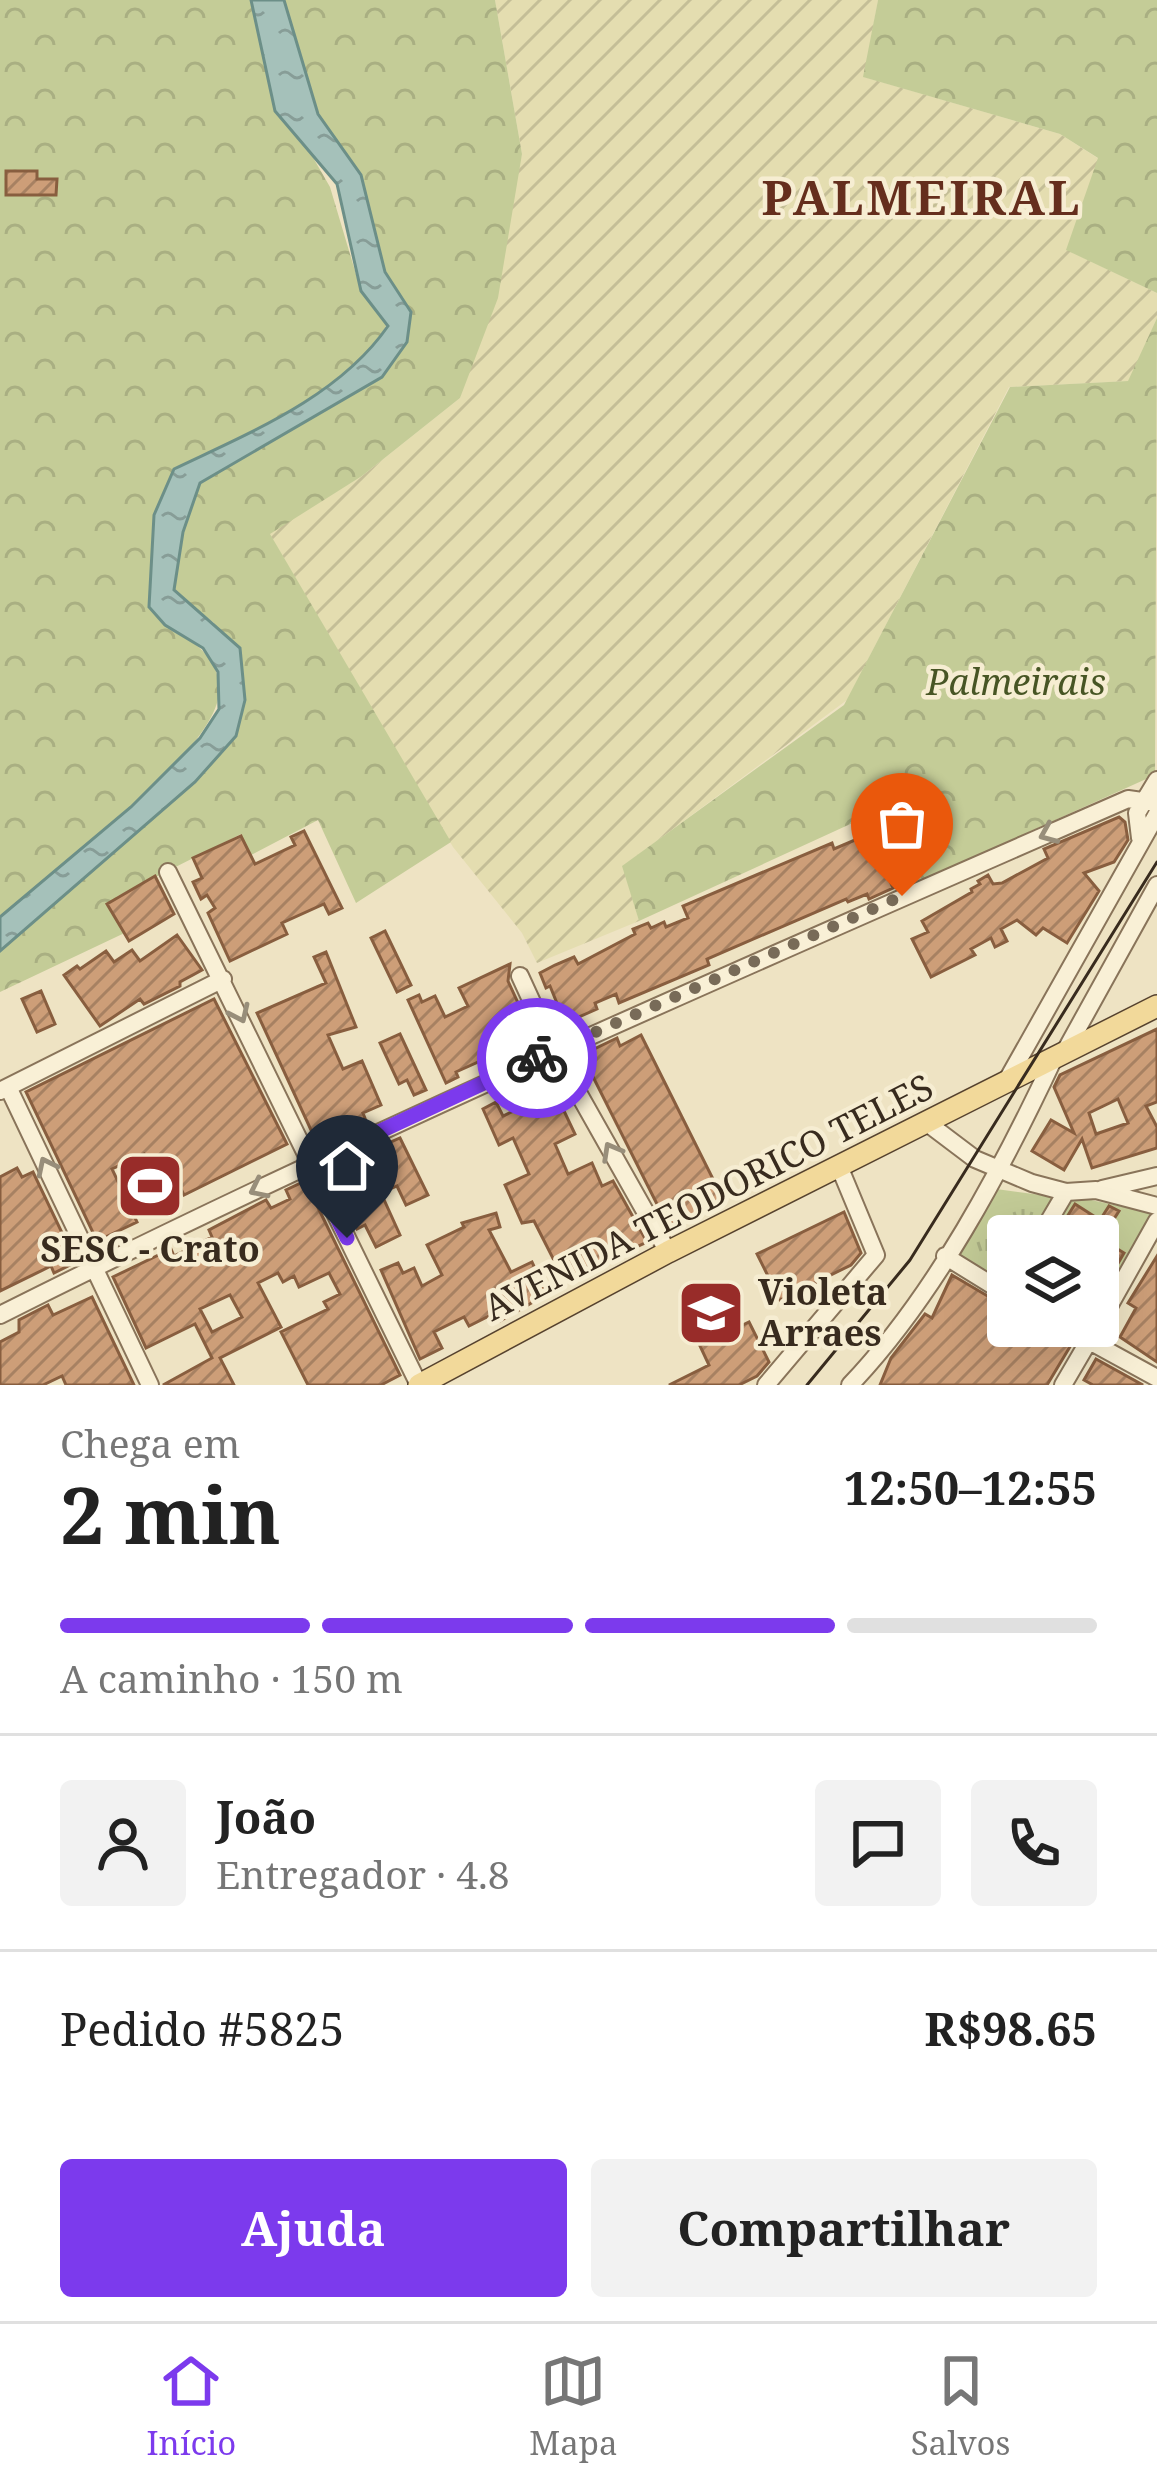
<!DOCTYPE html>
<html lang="pt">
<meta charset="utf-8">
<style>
:root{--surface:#fff;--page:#f2f2f2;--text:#222;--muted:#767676;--line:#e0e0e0;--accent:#7c3aed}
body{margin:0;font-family:"Noto Serif",serif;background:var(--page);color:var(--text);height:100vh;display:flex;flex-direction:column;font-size:45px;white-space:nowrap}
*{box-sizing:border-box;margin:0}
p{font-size:39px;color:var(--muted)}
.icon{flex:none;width:66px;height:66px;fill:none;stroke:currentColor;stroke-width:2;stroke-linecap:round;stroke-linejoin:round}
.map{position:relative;height:1385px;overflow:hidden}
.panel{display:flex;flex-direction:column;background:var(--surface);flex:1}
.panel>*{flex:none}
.buttons{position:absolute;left:987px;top:1215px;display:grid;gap:24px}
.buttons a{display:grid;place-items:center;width:132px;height:132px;border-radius:12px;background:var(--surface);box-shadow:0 12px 48px #0002;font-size:60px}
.pin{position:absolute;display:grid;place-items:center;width:102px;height:102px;color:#fff;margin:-123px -51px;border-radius:50% 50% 50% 0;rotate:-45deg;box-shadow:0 0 12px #0007}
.pin .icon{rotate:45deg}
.courier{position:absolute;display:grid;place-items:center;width:120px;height:120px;margin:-60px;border:9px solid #7c3aed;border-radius:50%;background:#fff;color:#222;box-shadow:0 3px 15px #0007}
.head em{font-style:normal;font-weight:700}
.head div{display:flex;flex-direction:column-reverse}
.head{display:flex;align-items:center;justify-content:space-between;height:204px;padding:0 60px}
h1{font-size:78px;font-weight:700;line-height:90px}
.bar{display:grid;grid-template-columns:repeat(4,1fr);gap:18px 12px;align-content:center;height:144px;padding:0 60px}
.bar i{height:15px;border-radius:9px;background:var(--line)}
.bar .selected{background:var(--accent)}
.bar p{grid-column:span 4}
.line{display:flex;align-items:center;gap:30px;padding:0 60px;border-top:3px solid var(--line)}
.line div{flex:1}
.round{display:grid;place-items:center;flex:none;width:126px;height:126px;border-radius:12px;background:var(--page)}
.action{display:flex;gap:24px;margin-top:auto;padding:24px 60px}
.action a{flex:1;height:138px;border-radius:12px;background:var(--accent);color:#fff;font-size:48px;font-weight:700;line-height:138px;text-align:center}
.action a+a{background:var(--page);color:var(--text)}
.menu{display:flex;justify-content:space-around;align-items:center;height:168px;border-top:3px solid var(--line);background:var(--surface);font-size:33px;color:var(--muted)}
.menu a{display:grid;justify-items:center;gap:6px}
.menu .selected{color:var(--accent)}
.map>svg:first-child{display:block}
.farmland{fill:url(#farmland-furrows)}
.green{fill:#c4cc97}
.forest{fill:url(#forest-crowns)}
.park{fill:url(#park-tufts)}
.water{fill:url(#water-ripples);stroke:#6c8f88;stroke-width:3}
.building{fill:url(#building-hatch);stroke:#885e3f;stroke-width:3;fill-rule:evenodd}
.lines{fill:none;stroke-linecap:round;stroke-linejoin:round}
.minor-casing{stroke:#89745a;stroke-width:20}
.major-casing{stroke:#56422e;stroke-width:24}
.minor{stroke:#f9f0d6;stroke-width:16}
.major{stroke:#f2d99a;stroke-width:21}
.tram{stroke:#382b1e;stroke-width:3}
.oneway{stroke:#988e7a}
.done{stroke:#786b58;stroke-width:12;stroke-dasharray:0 21.6}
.route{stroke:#7c3aed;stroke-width:15}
.labels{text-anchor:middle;stroke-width:9;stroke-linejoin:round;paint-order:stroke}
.park-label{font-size:36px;font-style:italic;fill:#475524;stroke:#f6edd2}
.street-label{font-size:36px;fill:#382b1e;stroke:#f6edd2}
.poi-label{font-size:36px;font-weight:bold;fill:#382b1e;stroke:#f6edd2}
.district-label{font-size:48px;font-weight:bold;letter-spacing:3px;fill:#652e1d;stroke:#f6edd2}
</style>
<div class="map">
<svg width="1157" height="1385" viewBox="0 0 1157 1385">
<defs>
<pattern id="farmland-furrows" width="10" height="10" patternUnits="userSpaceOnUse" patternTransform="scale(3)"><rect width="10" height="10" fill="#e4ddb0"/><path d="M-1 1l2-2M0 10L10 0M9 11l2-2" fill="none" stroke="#c4be97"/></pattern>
<pattern id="forest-crowns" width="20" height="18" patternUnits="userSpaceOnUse" patternTransform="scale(3)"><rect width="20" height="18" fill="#c4cc97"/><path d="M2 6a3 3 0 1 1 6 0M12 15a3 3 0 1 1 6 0" fill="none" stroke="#a9af82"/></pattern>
<pattern id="park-tufts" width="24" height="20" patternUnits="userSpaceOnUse" patternTransform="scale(3)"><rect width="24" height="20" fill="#c4cc97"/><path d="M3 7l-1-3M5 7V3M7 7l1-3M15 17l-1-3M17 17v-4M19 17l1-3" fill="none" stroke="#a9af82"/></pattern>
<pattern id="water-ripples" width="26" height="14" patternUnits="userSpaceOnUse" patternTransform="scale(3)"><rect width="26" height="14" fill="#a5c1ba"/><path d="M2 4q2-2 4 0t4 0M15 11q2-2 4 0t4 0" fill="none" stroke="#879d97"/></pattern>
<pattern id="building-hatch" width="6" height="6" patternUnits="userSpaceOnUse" patternTransform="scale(3)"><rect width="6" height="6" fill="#cd9e78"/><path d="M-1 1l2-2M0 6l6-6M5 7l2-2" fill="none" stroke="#a78162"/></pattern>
</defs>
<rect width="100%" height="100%" fill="#eee3c3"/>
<!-- farmland -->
<path class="farmland" d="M 495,0 L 878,0 L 864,77 L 1060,134 L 1099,159 L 1067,250 L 1157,293 L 1157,318 L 1129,381 L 1009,387 L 847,700 L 623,866 L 639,921 L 537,963 L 522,933 L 453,847 L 269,533 L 362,476 L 460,398 L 522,154 Z"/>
<!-- green -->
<path class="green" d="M 1073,1196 L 1155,1214 L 1098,1304 L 1098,1236 L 1051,1236 Z"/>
<!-- forest -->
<path class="forest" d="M 0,0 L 251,0 L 275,111 L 311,154 L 330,187 L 361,291 L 393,308 C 373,383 238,438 173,469 L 165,625 C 192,641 221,656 219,693 C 215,753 48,877 0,918 Z
M 284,0 L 495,0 L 522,154 L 498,298 L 460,398 L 362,476 L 270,534 L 451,842 L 356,903 L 318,820 L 251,855 L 241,834 L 116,897 L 133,929 L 0,992 L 0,951 L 195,782 L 236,736 L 214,623 L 174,591 L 183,532 L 200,483 L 382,377 L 411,312 L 385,272 L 361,175 L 318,114 Z
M 878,0 L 1157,0 L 1157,293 L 1066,250 L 1098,158 L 1060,134 L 863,77 Z
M 1157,318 L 1155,775 L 900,890 L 870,815 L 639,921 L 622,866 L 844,705 L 1010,387 L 1128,381 Z"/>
<!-- park -->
<path class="park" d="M 996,1189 L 1056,1197 L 1031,1236 L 1008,1236 L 1008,1271 L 1001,1282 L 957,1257 Z"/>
<!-- water -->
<path class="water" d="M 251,0 L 284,0 L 318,114 L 361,175 L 385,272 L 411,312 L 407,342 L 382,377 L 200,483 L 183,532 L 174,590 L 240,648 L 245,700 L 236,736 L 195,782 L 0,951 L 0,917 L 131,807 L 200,738 L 219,709 L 218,672 L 203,648 L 165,625 L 149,607 L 154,515 L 174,469 C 249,433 339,397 388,326 L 361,291 L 337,184 L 275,111 Z"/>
<!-- building -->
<path class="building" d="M 6,171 L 37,171 L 37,179 L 57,179 L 56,195 L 6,195 Z
M 1119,817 L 1125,822 L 1128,840 L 1114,862 L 1084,873 L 1099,891 L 1067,943 L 1043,928 L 1036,935 L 1017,920 L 1001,929 L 1007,941 L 995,947 L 991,938 L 971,949 L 975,955 L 931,977 L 912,939 L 928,932 L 922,921 L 972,892 L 971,889 L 980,884 L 978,881 L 988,875 L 993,884 L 1002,883 L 1048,858 L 1044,849 Z
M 304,831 L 342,908 L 329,914 L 324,904 L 282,923 L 287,934 L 230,961 L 208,913 L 215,908 L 207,895 L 201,899 L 193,882 L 202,878 L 193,858 L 241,836 L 255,864 L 295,845 L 291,837 Z
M 869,834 L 893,888 L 869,899 L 867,894 L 848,902 L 846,899 L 707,959 L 709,965 L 619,1003 L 616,994 L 595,1003 L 597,1009 L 565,1023 L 550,986 L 546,988 L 540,973 L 555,965 L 574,957 L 578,964 L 635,934 L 633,929 L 648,923 L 651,928 L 664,922 L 666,927 L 688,918 L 683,906 L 832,843 L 834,849 Z
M 155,876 L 174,914 L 129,941 L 107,904 Z
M 385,931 L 411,985 L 397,992 L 371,938 Z
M 177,935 L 202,970 L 180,982 L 180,986 L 144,1004 L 140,999 L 100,1026 L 64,975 L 77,966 L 80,969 L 106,951 L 114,962 L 132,950 L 140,961 Z
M 326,952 L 356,1027 L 328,1035 L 343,1069 L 362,1061 L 381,1105 L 363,1113 L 366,1121 L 317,1143 L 257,1013 L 326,983 L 314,957 Z
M 510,964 L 508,981 L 535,1040 L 520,1047 L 518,1044 L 456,1072 L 458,1077 L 446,1083 L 408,1000 L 419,995 L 422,1002 L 435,996 L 445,1017 L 468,1006 L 459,988 Z
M 41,991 L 55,1024 L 37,1032 L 22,999 Z
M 214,999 L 287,1144 L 184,1195 L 167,1161 L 151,1169 L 144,1154 L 112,1169 L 137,1222 L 97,1241 L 26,1092 Z
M 1157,1029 L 1157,1102 L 1146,1106 L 1157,1127 L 1157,1148 L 1092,1168 L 1082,1139 L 1064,1170 L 1032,1151 L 1051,1120 L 1074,1133 L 1054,1087 L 1060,1075 ZM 1118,1099 L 1128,1123 L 1096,1134 L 1089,1113 Z
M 400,1034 L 426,1090 L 414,1095 L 407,1080 L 399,1084 L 380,1043 Z
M 641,1035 L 724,1201 L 668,1226 L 582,1055 L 617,1038 L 620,1046 Z
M 555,1092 L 575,1134 L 555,1144 L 568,1174 L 592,1163 L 602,1186 L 613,1181 L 647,1242 L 564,1280 L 534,1221 L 522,1223 L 505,1185 L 529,1174 L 513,1138 L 499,1145 L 483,1109 L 496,1102 L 503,1116 Z
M 400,1138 L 428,1195 L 406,1205 L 397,1186 L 381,1193 L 400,1235 L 376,1247 L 365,1225 L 357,1229 L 328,1170 Z
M 17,1168 L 22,1177 L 33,1172 L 76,1262 L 54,1273 L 51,1266 L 0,1291 L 0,1177 Z
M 305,1181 L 400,1375 L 381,1385 L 308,1385 L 281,1332 L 328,1309 L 324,1302 L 340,1294 L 329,1273 L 299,1287 L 294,1276 L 283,1282 L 278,1273 L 258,1283 L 281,1327 L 220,1358 L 234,1385 L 163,1385 L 212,1358 L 195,1324 L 146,1348 L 113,1277 L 171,1249 L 174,1256 L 212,1237 L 209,1230 L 266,1200 L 271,1208 L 290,1199 L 286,1190 ZM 230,1295 L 242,1317 L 212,1332 L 200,1309 Z
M 1075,1204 L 1100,1220 L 1109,1206 L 1119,1211 L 1103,1236 L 1055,1236 Z
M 844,1212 L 861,1253 L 851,1265 L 780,1300 L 757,1254 Z
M 496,1213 L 500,1227 L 489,1230 L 511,1272 L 532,1262 L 547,1294 L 500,1321 L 495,1313 L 469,1326 L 464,1317 L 434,1332 L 442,1348 L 420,1359 L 381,1270 L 398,1263 L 403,1273 L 414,1268 L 422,1286 L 442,1275 L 427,1245 L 464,1227 L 462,1223 Z
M 1098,1237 L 1124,1253 L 1113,1272 L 1098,1263 Z
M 1157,1256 L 1157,1362 L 1120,1337 L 1136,1308 L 1128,1303 Z
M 952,1275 L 1008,1308 L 1008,1326 L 1039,1326 L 1071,1345 L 1047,1385 L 880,1385 L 891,1358 L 925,1314 L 932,1318 Z
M 92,1297 L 134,1385 L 66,1385 L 62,1376 L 43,1385 L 0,1385 L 0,1342 L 19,1332 L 19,1320 L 48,1305 L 53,1315 Z
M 749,1322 L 769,1362 L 757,1376 L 739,1385 L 669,1385 L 709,1365 L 700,1346 Z
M 1096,1359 L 1143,1385 L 1093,1385 L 1084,1380 Z"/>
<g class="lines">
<!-- minor casing -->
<g class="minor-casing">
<path id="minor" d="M 1140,838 L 1137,813 L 1157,780
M 168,872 L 419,1385
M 520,976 L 554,1050 L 668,1252
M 1064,1053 L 1157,885
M 1006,1082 L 1157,814
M 8,1087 L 150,1385
M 0,1091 L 223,979
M 926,1122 L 975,1159 L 1032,1183 L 1066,1192 L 1096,1190 L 1157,1206
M 1102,1189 L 1157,1176
M 1040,1236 L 1066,1192
M 945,1256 L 1008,1295
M 0,1315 C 370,1129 749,965 1128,799 L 1157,803
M 1062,1326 L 1157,1378
M 1098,1326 L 1157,1221
M 766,1385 L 876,1255 L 839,1166
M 850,1385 C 935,1296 1002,1169 1054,1058
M 1063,1385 L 1094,1332"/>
</g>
<!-- major casing -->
<g class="major-casing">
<path id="major" d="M 419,1385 L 668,1252 L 1157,1006"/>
</g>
<!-- minor -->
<use href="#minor" class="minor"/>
<!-- major -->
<use href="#major" class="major"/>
<!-- tram -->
<path class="tram" d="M 807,1385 L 910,1260 L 1157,862"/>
</g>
<!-- one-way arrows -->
<defs><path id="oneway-chevron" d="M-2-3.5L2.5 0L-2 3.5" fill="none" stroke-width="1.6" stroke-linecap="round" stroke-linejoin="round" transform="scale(3)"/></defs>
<g class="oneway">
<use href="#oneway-chevron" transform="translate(1048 834) rotate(157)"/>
<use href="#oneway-chevron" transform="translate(240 1014) rotate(65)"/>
<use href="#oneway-chevron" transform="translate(611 1151) rotate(-119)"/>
<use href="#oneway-chevron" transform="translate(46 1166) rotate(-116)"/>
<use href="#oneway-chevron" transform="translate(258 1189) rotate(154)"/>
</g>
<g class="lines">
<!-- done -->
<path class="done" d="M 537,1058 L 902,896"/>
<!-- route -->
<path class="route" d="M 347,1238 L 310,1164 L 537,1058"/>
</g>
<!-- icons -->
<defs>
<g id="stadium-square" transform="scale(3.45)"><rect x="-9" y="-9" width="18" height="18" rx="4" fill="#982c29" stroke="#f6edd2"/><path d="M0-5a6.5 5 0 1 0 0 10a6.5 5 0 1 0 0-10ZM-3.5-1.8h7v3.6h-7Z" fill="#fff"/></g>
<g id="school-square" transform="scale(3.45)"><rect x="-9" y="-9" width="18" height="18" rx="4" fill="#982c29" stroke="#f6edd2"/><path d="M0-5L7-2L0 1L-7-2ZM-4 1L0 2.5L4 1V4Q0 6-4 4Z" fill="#fff"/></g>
</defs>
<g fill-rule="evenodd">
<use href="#stadium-square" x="150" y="1186"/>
<use href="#school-square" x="711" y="1313"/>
</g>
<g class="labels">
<!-- park labels -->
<g class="park-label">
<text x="1016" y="695">Palmeirais</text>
</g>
<!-- street labels -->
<g class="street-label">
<text transform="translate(708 1197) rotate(-27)" y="13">AVENIDA TEODORICO TELES</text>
</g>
<!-- poi labels -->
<g class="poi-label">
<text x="150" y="1262">SESC - Crato</text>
<text x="758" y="1305" text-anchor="start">Violeta<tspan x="758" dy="41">Arraes</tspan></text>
</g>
<!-- district labels -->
<g class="district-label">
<text x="922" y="215">PALMEIRAL</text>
</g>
</g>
</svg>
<div class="buttons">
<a><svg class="icon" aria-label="layers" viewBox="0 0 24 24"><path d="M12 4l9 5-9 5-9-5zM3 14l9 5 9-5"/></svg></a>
</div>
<div class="pin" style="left:902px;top:896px;background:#ea580c"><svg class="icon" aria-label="bag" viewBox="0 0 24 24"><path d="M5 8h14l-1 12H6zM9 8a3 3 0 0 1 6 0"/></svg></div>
<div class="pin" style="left:347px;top:1238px;background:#1f2937"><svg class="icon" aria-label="home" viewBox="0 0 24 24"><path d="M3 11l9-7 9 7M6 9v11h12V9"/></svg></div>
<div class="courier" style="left:537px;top:1058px"><svg class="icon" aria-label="bike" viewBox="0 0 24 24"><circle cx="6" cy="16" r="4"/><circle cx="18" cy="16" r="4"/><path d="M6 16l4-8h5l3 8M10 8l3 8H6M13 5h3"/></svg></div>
</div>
<section class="panel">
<div class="head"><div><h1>2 min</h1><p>Chega em</p></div><em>12:50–12:55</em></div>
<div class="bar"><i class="selected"></i><i class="selected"></i><i class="selected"></i><i></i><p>A caminho · 150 m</p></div>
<div class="line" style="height:216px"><a class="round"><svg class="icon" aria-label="person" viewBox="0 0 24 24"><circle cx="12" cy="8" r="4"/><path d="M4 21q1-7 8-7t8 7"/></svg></a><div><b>João</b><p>Entregador · 4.8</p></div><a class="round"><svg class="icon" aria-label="chat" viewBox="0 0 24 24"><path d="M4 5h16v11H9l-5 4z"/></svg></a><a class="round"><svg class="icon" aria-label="phone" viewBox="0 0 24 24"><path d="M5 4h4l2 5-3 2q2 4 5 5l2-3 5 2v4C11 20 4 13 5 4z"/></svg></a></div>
<div class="line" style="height:156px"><div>Pedido #5825</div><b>R$98.65</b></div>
<div class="action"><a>Ajuda</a><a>Compartilhar</a></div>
</section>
<nav class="menu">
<a class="selected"><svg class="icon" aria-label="home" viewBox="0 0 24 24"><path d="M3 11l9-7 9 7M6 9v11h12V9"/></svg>Início</a>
<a><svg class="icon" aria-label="map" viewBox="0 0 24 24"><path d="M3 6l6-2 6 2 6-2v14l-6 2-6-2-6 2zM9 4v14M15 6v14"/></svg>Mapa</a>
<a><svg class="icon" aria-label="saved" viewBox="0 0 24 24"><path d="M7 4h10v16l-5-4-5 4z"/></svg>Salvos</a>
</nav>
